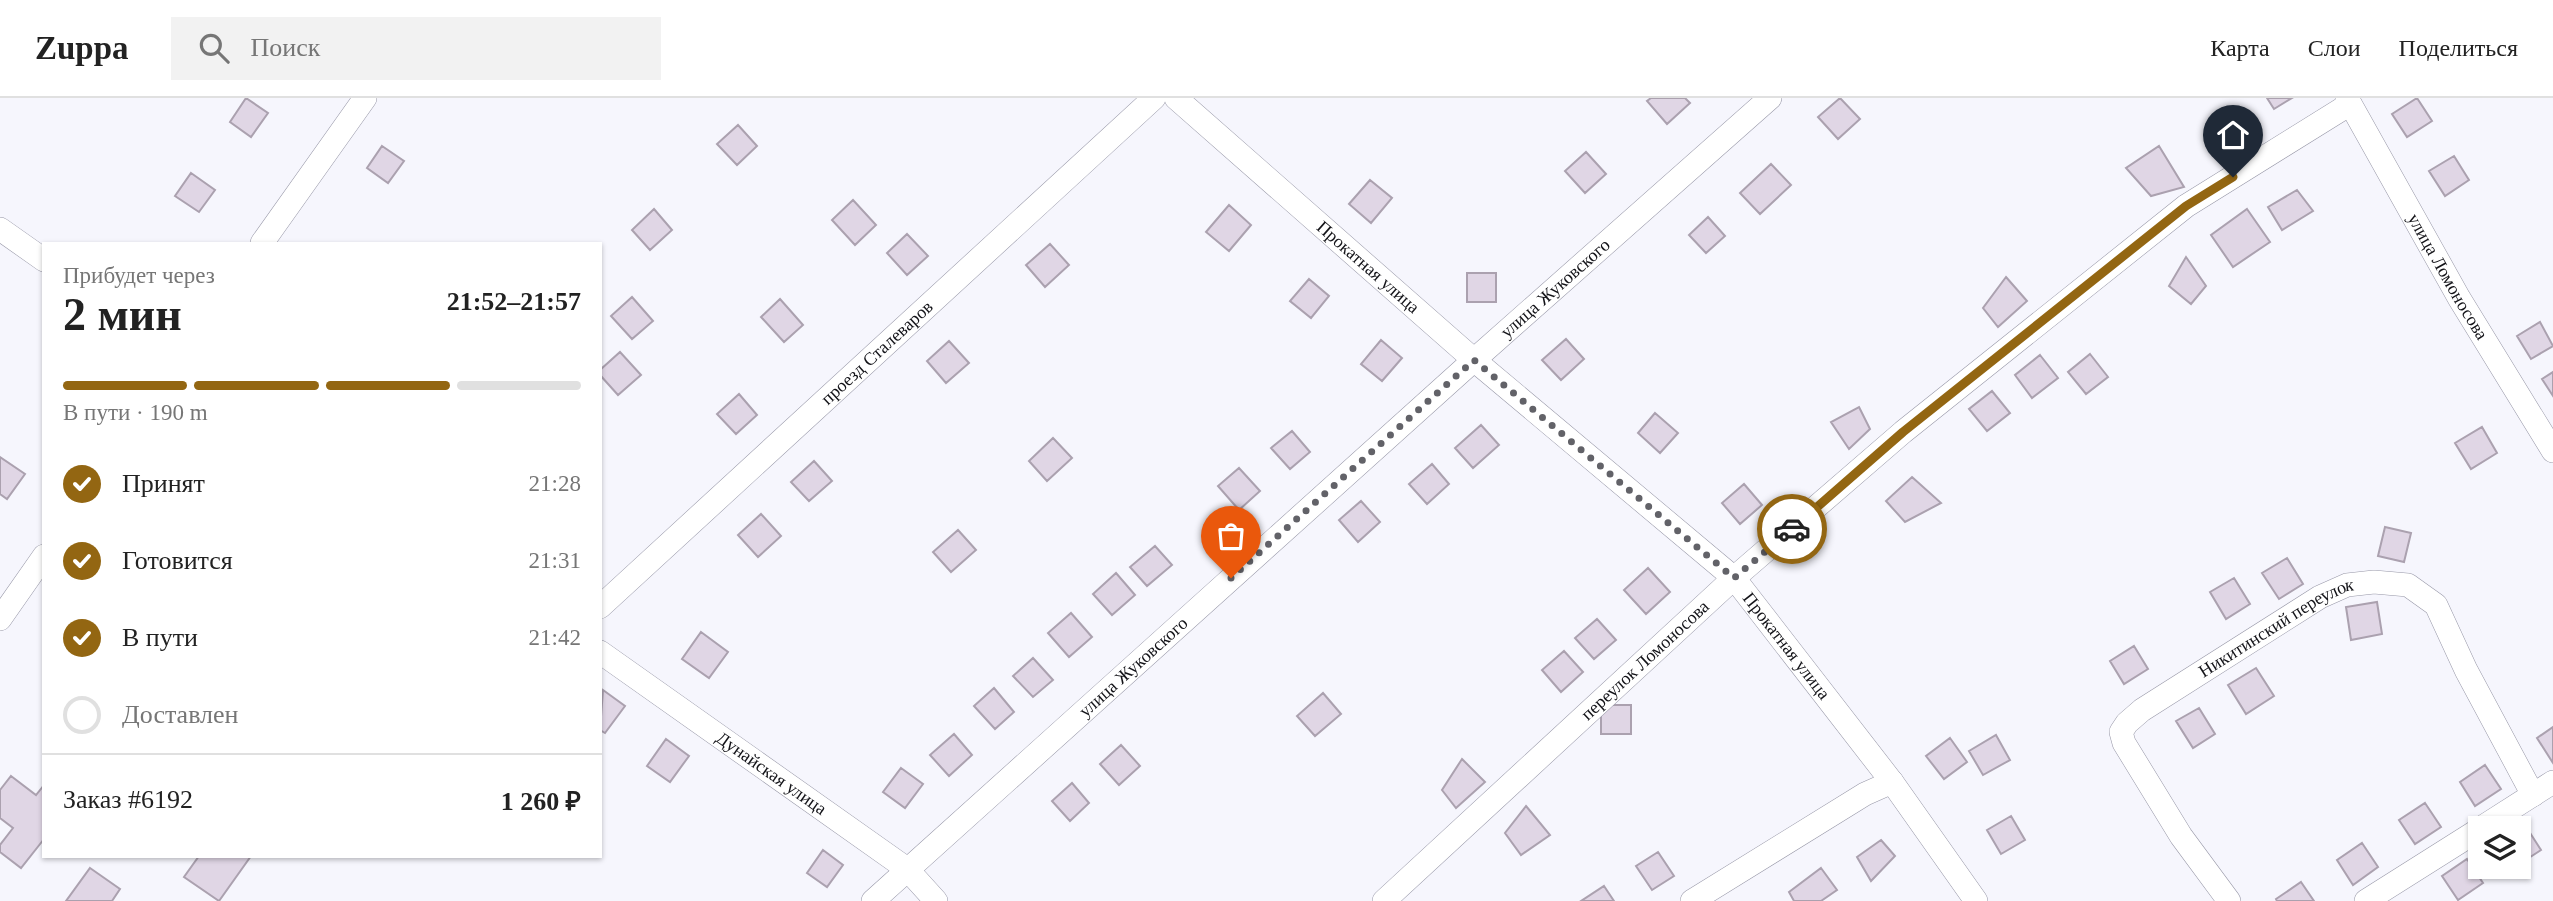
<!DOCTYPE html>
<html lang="ru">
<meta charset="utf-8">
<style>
:root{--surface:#fff;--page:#f2f2f2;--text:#222;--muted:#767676;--line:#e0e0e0;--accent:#936612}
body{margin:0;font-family:Georgia,serif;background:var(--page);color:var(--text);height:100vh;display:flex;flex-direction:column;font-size:26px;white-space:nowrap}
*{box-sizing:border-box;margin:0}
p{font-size:23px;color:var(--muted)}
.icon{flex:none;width:38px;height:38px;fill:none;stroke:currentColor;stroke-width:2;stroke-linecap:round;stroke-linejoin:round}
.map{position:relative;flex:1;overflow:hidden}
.panel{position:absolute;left:42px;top:144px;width:560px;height:616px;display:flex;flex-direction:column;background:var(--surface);border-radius:0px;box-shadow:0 2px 5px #0004}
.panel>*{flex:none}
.tools{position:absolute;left:2468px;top:718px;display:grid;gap:14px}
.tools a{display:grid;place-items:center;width:63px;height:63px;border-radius:0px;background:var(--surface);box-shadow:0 2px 5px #0004;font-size:35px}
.pin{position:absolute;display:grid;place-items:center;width:60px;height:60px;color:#fff;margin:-72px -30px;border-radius:50% 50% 50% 0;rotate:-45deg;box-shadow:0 0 7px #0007}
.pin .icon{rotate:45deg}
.courier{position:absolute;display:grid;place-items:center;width:70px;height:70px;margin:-35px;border:5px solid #936612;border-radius:50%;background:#fff;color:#222;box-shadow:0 2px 9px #0007}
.head em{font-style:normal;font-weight:600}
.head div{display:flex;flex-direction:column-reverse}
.head{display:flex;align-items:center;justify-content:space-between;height:119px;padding:0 21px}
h1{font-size:46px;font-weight:600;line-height:52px}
.bar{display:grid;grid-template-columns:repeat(4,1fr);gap:10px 7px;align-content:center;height:84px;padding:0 21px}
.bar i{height:9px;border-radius:5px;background:var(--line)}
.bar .on{background:var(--accent)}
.bar p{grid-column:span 4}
.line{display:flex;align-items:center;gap:18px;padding:0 21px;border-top:2px solid var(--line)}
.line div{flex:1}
ol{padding:0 21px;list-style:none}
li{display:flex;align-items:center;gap:21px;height:77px}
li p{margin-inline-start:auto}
li .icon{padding:7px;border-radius:50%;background:var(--accent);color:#fff;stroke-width:4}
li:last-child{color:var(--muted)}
li i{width:38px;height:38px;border:4px solid var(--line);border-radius:50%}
header{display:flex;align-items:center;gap:42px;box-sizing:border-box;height:98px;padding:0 35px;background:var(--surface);border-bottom:2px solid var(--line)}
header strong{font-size:33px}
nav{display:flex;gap:38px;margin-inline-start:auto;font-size:24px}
.search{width:490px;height:63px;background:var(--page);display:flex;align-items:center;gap:18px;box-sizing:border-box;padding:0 24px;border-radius:0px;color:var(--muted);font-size:26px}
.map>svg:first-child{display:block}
.building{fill:#e0d6e5;stroke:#aba1af;stroke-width:2}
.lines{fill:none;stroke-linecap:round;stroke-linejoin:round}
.minor-casing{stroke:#9797a7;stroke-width:24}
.minor{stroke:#fff;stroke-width:23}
.done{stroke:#626268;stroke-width:7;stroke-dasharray:0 12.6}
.route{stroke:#936612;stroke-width:9}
.labels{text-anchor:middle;stroke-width:5;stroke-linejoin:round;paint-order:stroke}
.street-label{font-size:18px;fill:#131318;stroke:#fff}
</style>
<header>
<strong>Zuppa</strong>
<div class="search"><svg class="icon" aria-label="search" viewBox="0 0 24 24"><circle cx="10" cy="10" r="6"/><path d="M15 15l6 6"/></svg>Поиск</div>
<nav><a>Карта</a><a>Слои</a><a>Поделиться</a></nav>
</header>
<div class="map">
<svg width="2553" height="803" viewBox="0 0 2553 803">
<rect width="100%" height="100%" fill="#f6f6fd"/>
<!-- building -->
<path class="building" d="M 246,0 L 268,15 L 251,39 L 230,24 Z
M 1651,0 L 1685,0 L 1690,5 L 1667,26 L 1647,3 Z
M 1840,0 L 1860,21 L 1838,41 L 1818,19 Z
M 2267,0 L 2292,0 L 2274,11 Z
M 2417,0 L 2432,23 L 2407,39 L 2392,16 Z
M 738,27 L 757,48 L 737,67 L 717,46 Z
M 382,48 L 404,63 L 388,85 L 367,70 Z
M 2159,48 L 2184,89 L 2151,98 L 2126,70 Z
M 1586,54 L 1606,76 L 1585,95 L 1565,73 Z
M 2454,58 L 2469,82 L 2445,98 L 2429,73 Z
M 1771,66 L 1791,87 L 1760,116 L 1740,95 Z
M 191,75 L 215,92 L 199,114 L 175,98 Z
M 1370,82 L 1392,100 L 1371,125 L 1349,106 Z
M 2297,92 L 2313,113 L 2282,132 L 2268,109 Z
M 853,102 L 876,127 L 855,147 L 832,122 Z
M 1229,107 L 1251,127 L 1229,153 L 1206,134 Z
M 654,111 L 672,132 L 650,152 L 632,132 Z
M 2247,111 L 2270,144 L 2233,169 L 2211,137 Z
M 1708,119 L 1725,138 L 1706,155 L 1689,137 Z
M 907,136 L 928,158 L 907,177 L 887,155 Z
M 1050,146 L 1069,167 L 1045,189 L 1026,167 Z
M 2186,159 L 2206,188 L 2191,206 L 2169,188 Z
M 1467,175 L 1496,175 L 1496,204 L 1467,204 Z
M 2006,179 L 2027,203 L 1998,229 L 1983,210 Z
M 1309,181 L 1329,198 L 1311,220 L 1290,203 Z
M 632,199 L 653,223 L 632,241 L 611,218 Z
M 780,201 L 803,227 L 784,244 L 761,219 Z
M 2540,224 L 2553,248 L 2531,261 L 2517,238 Z
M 1566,241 L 1584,261 L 1561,282 L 1542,262 Z
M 1381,242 L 1402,260 L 1382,283 L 1361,266 Z
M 949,243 L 969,265 L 946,285 L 927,263 Z
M 620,254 L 641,277 L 618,297 L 600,277 L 600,272 Z
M 2090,256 L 2108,279 L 2086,296 L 2068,274 Z
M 2040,257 L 2058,280 L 2032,300 L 2015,277 Z
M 2553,274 L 2553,298 L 2542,281 Z
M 1992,293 L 2010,315 L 1987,333 L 1969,311 Z
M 739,296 L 757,317 L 736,336 L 717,316 Z
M 1859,309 L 1870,331 L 1849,351 L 1831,324 Z
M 1655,315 L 1678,335 L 1660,355 L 1638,335 Z
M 1481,327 L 1499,347 L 1473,370 L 1455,350 Z
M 2482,329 L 2497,355 L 2471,371 L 2455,345 Z
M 1292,333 L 1310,354 L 1290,371 L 1271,350 Z
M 1053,340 L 1072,360 L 1047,383 L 1029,363 Z
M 0,359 L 25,376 L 7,401 L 0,396 Z
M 814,363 L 832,383 L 809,403 L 791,384 Z
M 1432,366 L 1449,386 L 1427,406 L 1409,386 Z
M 1239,370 L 1260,393 L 1239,412 L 1218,388 Z
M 1912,379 L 1941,405 L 1905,424 L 1886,403 Z
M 1744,386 L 1762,407 L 1740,426 L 1722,405 Z
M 1361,403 L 1380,424 L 1358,444 L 1339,422 Z
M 761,416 L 781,438 L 758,459 L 738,437 Z
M 2385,429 L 2411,435 L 2404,464 L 2378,458 Z
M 958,432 L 976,452 L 951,474 L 933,454 Z
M 1155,448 L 1172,467 L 1147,488 L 1130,469 Z
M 2287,460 L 2303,486 L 2279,501 L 2262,475 Z
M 1648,470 L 1670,494 L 1646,516 L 1624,492 Z
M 1116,475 L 1135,497 L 1112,517 L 1093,496 Z
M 2234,480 L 2250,506 L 2226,521 L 2210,494 Z
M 2377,504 L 2382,536 L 2351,542 L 2346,509 Z
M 1071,515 L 1092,539 L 1069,559 L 1048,535 Z
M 1597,521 L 1616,542 L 1594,561 L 1575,540 Z
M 701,534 L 728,554 L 709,580 L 682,561 Z
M 2134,548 L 2148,571 L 2124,586 L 2110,563 Z
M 1564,553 L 1583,574 L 1561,594 L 1542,572 Z
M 1033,560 L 1053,582 L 1033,599 L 1013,578 Z
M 2256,570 L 2274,598 L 2246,616 L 2228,587 Z
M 994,590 L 1014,614 L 995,631 L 974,608 Z
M 603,592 L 625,608 L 605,635 L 600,632 Z
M 1323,595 L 1341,616 L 1315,638 L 1297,618 Z
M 1601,607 L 1631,607 L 1631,636 L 1601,636 Z
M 2199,610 L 2215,636 L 2193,650 L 2176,623 Z
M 2553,629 L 2553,665 L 2537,640 Z
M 954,636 L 972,657 L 949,678 L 930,657 Z
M 1996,637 L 2010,662 L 1983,677 L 1969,653 Z
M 1950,640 L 1967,664 L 1944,681 L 1926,658 Z
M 666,641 L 689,658 L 670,684 L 647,668 Z
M 1121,647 L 1140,668 L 1119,687 L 1100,666 Z
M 1462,661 L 1485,684 L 1456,710 L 1442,692 Z
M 2485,667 L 2501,691 L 2475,708 L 2460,684 Z
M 901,670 L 923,686 L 905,710 L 883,694 Z
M 11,678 L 36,697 L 44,687 L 44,741 L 21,770 L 0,754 L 0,747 L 13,730 L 0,720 L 0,692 Z
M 1072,685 L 1089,705 L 1070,723 L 1052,703 Z
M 2425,705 L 2441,729 L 2415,746 L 2399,722 Z
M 1526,708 L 1550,737 L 1521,757 L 1505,735 Z
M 2011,718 L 2025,742 L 2001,756 L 1987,732 Z
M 2525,727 L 2541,752 L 2518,767 L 2518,731 Z
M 1881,742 L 1895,758 L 1871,783 L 1857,759 Z
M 2362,745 L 2378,769 L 2353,787 L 2337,762 Z
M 823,752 L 843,767 L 827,789 L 807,775 Z
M 1658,754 L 1674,778 L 1652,792 L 1636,768 Z
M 199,758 L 251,758 L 219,803 L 184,779 Z
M 2467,761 L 2483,785 L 2458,802 L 2442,778 Z
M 90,770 L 120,791 L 112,803 L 66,803 Z
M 1821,770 L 1837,792 L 1821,803 L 1794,803 L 1789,794 Z
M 2301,784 L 2314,803 L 2277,803 L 2276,801 Z
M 1604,788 L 1614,803 L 1581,803 Z"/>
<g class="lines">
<!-- minor casing -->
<g class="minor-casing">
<g id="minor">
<path id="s1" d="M 1176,0 L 1474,262 L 1734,480 L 1892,684 L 1976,803"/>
<path id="s2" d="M 2347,0 L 2459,200 L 2553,353"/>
<path d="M 0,131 L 44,162"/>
<path d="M 262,145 L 365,0"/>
<path id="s3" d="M 600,509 L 1154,0"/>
<path d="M 0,521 L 44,458"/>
<path id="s4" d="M 600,554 L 907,771 L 936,803"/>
<path d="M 2481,730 L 2553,684"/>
<path id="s5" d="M 873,803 L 1474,262 L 1770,0"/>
<path id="s6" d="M 1384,803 L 1734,480 L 1903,334 L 2186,108 L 2350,6"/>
<path d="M 1692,803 L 1865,696 L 1892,684"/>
<path id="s7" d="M 2229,803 L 2181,738 L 2124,645 L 2121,634 L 2127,625 L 2142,612 L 2320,499 L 2347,487 L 2374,484 L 2408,487 L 2436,507 L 2466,572 L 2533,697"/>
<path d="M 2366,803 L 2480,731"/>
</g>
</g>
<!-- minor -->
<use href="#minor" class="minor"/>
</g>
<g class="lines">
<!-- done -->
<path class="done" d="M 1231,480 L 1474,262 L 1734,480 L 1792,431"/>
<!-- route -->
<path class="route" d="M 1792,431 L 1903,334 L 2186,108 L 2233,79"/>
</g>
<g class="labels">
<!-- street labels -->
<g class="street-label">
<text dy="6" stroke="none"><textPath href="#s1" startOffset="256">Прокатная улица</textPath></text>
<text dy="6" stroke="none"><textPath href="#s2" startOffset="205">улица Ломоносова</textPath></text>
<text dy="6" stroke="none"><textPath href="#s5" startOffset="917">улица Жуковского</textPath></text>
<text dy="6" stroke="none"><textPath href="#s3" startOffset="376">проезд Сталеваров</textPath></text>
<text dy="6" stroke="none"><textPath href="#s7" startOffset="390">Никитинский переулок</textPath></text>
<text dy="6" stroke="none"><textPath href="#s1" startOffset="822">Прокатная улица</textPath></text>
<text dy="6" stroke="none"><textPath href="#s6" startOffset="355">переулок Ломоносова</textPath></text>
<text dy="6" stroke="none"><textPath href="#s5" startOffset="350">улица Жуковского</textPath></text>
<text dy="6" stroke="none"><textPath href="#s4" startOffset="210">Дунайская улица</textPath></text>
</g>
</g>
</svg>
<div class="tools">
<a><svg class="icon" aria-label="layers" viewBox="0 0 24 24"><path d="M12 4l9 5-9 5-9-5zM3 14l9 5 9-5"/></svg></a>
</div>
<div class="pin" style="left:1231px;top:480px;background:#ea580c"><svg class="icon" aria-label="bag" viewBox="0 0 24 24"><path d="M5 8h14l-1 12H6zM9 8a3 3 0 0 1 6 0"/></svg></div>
<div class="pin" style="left:2233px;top:79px;background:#1f2937"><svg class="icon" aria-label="home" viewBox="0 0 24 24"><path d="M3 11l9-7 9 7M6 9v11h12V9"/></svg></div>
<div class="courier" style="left:1792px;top:431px"><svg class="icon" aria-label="car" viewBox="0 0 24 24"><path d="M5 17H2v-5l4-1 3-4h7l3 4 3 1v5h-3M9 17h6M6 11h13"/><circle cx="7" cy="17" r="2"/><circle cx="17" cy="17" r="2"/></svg></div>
<section class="panel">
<div class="head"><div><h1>2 мин</h1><p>Прибудет через</p></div><em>21:52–21:57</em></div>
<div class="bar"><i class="on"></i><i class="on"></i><i class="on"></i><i></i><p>В пути · 190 m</p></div>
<ol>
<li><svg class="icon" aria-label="check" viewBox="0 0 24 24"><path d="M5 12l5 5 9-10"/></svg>Принят<p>21:28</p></li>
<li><svg class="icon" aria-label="check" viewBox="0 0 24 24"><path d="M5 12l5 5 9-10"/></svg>Готовится<p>21:31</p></li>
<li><svg class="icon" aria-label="check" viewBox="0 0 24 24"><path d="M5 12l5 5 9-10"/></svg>В пути<p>21:42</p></li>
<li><i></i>Доставлен</li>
</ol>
<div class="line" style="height:91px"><div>Заказ #6192</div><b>1 260 ₽</b></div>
</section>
</div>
